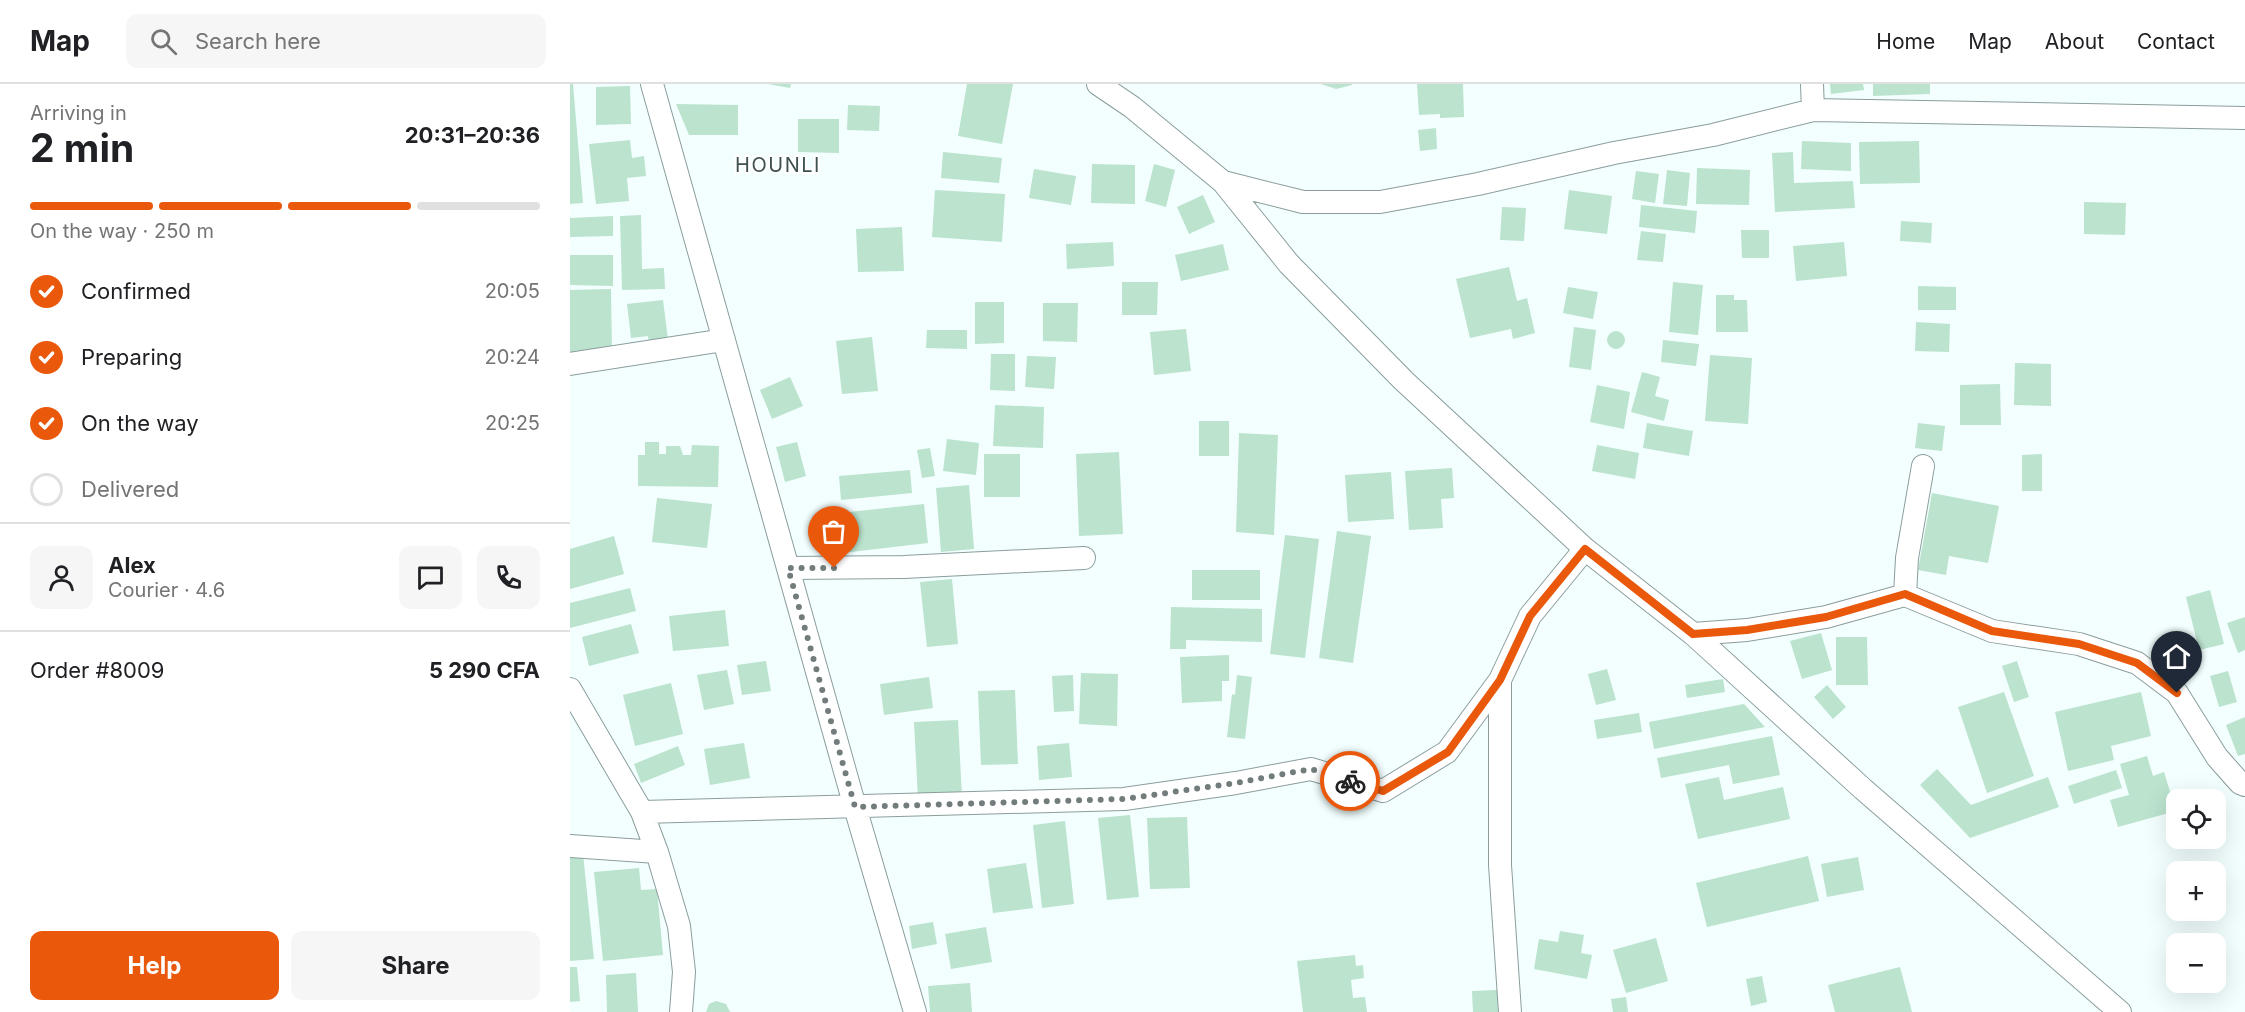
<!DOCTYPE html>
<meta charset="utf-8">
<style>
:root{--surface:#fff;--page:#f6f6f6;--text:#202124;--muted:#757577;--line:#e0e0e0;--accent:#ea580c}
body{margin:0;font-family:Inter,sans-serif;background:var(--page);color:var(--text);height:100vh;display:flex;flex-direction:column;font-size:22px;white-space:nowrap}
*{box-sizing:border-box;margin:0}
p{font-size:20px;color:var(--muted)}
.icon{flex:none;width:33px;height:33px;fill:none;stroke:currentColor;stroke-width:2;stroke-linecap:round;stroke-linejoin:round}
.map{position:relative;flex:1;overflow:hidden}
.drawer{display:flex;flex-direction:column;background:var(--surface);width:570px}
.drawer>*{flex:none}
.fabs{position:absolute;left:1596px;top:705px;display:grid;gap:12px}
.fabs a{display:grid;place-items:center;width:60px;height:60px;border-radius:12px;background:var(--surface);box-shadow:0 6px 24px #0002;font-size:30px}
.pin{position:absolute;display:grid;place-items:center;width:51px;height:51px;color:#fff;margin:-62px -26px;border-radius:50% 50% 50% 0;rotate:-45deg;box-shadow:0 0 6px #0007}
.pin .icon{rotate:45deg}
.courier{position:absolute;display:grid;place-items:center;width:60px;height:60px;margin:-30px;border:4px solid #ea580c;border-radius:50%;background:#fff;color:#222;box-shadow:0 2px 8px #0007}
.overview em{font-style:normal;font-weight:700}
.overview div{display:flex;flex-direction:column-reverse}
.overview{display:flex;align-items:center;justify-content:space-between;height:102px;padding:0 30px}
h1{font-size:39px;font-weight:700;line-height:45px}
.bar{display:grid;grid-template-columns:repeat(4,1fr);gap:9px 6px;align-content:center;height:72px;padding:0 30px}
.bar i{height:8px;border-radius:4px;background:var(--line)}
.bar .current{background:var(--accent)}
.bar p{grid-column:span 4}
.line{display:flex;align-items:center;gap:15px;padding:0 30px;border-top:2px solid var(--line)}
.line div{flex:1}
.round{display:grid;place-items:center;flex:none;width:63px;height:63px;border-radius:12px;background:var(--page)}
ol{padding:0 30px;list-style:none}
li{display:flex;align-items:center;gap:18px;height:66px}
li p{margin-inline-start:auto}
li .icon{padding:6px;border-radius:50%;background:var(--accent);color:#fff;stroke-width:4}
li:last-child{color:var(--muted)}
li i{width:33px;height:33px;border:3px solid var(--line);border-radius:50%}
.cta{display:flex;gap:12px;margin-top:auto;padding:12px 30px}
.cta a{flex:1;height:69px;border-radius:12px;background:var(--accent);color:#fff;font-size:24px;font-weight:700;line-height:69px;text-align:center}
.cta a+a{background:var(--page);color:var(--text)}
header{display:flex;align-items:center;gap:36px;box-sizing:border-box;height:84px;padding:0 30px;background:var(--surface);border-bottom:2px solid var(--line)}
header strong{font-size:28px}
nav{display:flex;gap:33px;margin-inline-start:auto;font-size:21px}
.search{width:420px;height:54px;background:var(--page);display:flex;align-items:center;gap:15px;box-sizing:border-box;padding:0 21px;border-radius:12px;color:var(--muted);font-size:22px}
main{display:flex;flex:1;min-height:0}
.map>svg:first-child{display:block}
.building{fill:#bbe3ce}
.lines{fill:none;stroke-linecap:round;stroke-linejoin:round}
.minor-casing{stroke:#8a9d9c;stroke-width:24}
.minor{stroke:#fff;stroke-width:22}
.done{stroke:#737c7c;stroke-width:6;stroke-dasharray:0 10.8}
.route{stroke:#ea580c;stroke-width:8}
.labels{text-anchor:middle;stroke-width:4.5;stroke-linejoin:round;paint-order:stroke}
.quarter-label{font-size:20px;letter-spacing:1.5px;fill:#3e504f;stroke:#fff}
</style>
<header>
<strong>Map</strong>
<div class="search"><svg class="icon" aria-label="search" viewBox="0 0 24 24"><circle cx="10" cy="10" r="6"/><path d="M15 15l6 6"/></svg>Search here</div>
<nav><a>Home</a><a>Map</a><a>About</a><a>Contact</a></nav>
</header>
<main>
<section class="drawer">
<div class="overview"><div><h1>2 min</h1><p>Arriving in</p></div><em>20:31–20:36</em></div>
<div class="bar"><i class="current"></i><i class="current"></i><i class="current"></i><i></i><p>On the way · 250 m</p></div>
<ol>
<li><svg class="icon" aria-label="check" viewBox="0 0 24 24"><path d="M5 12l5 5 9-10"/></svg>Confirmed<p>20:05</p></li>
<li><svg class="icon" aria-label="check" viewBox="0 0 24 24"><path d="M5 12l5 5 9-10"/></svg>Preparing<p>20:24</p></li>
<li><svg class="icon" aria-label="check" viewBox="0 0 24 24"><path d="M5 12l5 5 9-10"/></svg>On the way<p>20:25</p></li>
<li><i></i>Delivered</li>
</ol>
<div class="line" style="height:108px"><a class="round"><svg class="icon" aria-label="person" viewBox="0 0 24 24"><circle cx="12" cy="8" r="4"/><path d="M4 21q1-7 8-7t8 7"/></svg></a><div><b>Alex</b><p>Courier · 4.6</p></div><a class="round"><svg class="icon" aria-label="chat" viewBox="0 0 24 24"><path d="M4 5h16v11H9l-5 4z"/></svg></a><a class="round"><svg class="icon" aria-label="phone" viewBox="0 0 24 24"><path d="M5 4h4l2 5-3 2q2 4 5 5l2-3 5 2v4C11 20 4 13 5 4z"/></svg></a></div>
<div class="line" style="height:78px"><div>Order #8009</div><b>5 290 CFA</b></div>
<div class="cta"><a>Help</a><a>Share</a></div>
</section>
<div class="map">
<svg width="1675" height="928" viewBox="0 0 1675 928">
<rect width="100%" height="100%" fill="#f2fffe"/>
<!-- building -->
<path class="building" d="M 0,0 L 3,0 L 13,119 L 0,120 Z
M 198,0 L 221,0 L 220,4 Z
M 397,0 L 443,0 L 432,60 L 388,52 Z
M 751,0 L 782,0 L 782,1 L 766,5 Z
M 847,0 L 893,0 L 894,33 L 870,34 L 870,30 L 849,31 Z
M 1260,0 L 1293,0 L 1294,6 L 1261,10 Z
M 1303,0 L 1360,0 L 1360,10 L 1303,12 Z
M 60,2 L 61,40 L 26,41 L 26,3 Z
M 106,20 L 168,21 L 168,51 L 119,51 Z
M 278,21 L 310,22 L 309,47 L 277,46 Z
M 228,35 L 269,35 L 269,69 L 228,68 Z
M 866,44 L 867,65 L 850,67 L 848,46 Z
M 60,56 L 62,74 L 74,72 L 76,92 L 57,94 L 59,117 L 26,120 L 19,60 Z
M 1232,57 L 1281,59 L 1281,87 L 1231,85 Z
M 1349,57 L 1350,99 L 1290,100 L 1289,58 Z
M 373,68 L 432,74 L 429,99 L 371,94 Z
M 1223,68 L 1224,99 L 1283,97 L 1285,124 L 1205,128 L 1202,69 Z
M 522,80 L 565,81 L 565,120 L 521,119 Z
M 584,80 L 605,86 L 596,123 L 575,117 Z
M 1127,84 L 1180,86 L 1179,121 L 1126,120 Z
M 464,85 L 506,92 L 501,121 L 459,114 Z
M 1097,86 L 1120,89 L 1117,122 L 1093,120 Z
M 1066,87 L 1089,90 L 1085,119 L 1062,115 Z
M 365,106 L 435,110 L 432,158 L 362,153 Z
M 999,106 L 1042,112 L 1037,150 L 994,145 Z
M 633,111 L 645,138 L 619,150 L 607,123 Z
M 1514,118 L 1556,119 L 1555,151 L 1514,150 Z
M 1071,121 L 1127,127 L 1125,149 L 1069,143 Z
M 932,123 L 956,124 L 954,157 L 930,156 Z
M 71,131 L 72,185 L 94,184 L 95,205 L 52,206 L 50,132 Z
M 43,132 L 43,152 L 0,153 L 0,134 Z
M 1331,137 L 1362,139 L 1361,159 L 1330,157 Z
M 332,143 L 334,187 L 288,188 L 286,145 Z
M 1171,146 L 1199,146 L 1199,174 L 1172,174 Z
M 1071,147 L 1096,150 L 1093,178 L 1067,176 Z
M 543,158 L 544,182 L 497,185 L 496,160 Z
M 1274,158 L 1277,192 L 1226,197 L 1223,162 Z
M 653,160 L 659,186 L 611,197 L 605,171 Z
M 0,171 L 43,171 L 43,202 L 0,201 Z
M 939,183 L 947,217 L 957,214 L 965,249 L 943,255 L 941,245 L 900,254 L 886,195 Z
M 552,198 L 588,198 L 587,231 L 552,231 Z
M 1103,198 L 1133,201 L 1128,251 L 1099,248 Z
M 1348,202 L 1386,203 L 1386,226 L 1348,226 Z
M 998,203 L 1028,208 L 1023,235 L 993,229 Z
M 41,205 L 42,268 L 0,269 L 0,206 Z
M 1146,211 L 1164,211 L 1164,216 L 1177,216 L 1178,248 L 1146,248 Z
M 93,216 L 99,263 L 80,265 L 78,252 L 61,254 L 57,220 Z
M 405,218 L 434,218 L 434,259 L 405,260 Z
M 473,219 L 508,219 L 507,258 L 473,257 Z
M 1346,238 L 1380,240 L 1379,268 L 1345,267 Z
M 1004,243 L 1026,246 L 1021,286 L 999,283 Z
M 616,245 L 621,287 L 584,291 L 580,248 Z
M 357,246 L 397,246 L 397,265 L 356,264 Z
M1037 256a9 9 0 1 1 18 0a9 9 0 1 1-18 0Z
M 302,253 L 308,307 L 272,310 L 266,257 Z
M 1093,256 L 1129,260 L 1126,282 L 1091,278 Z
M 421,270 L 445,270 L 445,307 L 420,306 Z
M 1140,271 L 1182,274 L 1178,340 L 1135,337 Z
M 457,272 L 486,273 L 484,305 L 455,303 Z
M 1445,279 L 1481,280 L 1481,322 L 1444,321 Z
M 1072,288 L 1090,293 L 1085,312 L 1099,316 L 1094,337 L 1061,328 Z
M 220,293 L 233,322 L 202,335 L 190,306 Z
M 1430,300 L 1431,341 L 1390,341 L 1390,301 Z
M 1027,301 L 1060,308 L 1054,345 L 1020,338 Z
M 425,321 L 474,323 L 473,364 L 423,362 Z
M 629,337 L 659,337 L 659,372 L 629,372 Z
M 1077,339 L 1123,347 L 1119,372 L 1073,364 Z
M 1348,339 L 1375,342 L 1372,367 L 1345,364 Z
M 669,349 L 708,351 L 704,451 L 666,448 Z
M 377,355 L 409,359 L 406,391 L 373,387 Z
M 75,358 L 89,358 L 89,370 L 96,370 L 96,362 L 110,362 L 113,371 L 121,371 L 122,361 L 149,362 L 148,403 L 68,402 L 68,371 L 75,371 Z
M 227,358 L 236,392 L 215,398 L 206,363 Z
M 1027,361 L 1069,369 L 1065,395 L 1022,387 Z
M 360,364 L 365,392 L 352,394 L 347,366 Z
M 549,368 L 553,450 L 509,452 L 506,370 Z
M 414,370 L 450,370 L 450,413 L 414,413 Z
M 1472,370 L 1472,407 L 1452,407 L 1452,371 Z
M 882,384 L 884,414 L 871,415 L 873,444 L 839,446 L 835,387 Z
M 340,386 L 342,409 L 271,416 L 269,392 Z
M 821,388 L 824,435 L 778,438 L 775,391 Z
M 399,401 L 404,465 L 371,468 L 366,404 Z
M 1362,409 L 1429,422 L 1418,479 L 1379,472 L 1376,491 L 1348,486 Z
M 87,414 L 142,420 L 137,464 L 82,458 Z
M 354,420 L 358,459 L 255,471 L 251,431 Z
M 767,447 L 801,452 L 783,579 L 749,574 Z
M 715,451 L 749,455 L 735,574 L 700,570 Z
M 44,452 L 54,490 L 0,505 L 0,465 Z
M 622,486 L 690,486 L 690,516 L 622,516 Z
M 382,495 L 388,560 L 357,563 L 350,498 Z
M 60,504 L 66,527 L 0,544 L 0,519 Z
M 1640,506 L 1654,560 L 1629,566 L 1616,513 Z
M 601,523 L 692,525 L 692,558 L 616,556 L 616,565 L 600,565 Z
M 155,526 L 159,562 L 103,567 L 99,532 Z
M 1675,533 L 1675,566 L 1668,569 L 1657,539 Z
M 61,540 L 69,569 L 19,582 L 12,553 Z
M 1251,549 L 1262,586 L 1232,595 L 1220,557 Z
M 1266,553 L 1297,553 L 1298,601 L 1266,601 Z
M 659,571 L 659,597 L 652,597 L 652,617 L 612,619 L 610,573 Z
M 196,577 L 201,607 L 172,611 L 167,581 Z
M 1447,577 L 1459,613 L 1444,618 L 1432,582 Z
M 1037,585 L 1046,616 L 1026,621 L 1018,590 Z
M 157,586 L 164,620 L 134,626 L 127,591 Z
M 1658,587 L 1667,618 L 1649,623 L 1640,592 Z
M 511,589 L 548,590 L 547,642 L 509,640 Z
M 503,591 L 504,627 L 484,628 L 482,592 Z
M 667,591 L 682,593 L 675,655 L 657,653 L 662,610 L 665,611 Z
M 359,593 L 363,624 L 314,631 L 310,600 Z
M 1153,595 L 1155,608 L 1117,614 L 1115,601 Z
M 101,599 L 113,650 L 65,662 L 53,611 Z
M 1257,601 L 1276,623 L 1263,635 L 1244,613 Z
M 445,606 L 448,680 L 411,681 L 408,607 Z
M 1434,608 L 1464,692 L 1417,709 L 1388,623 Z
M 1571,608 L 1581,652 L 1541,662 L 1544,676 L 1498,687 L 1485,628 Z
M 1174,620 L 1195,643 L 1084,665 L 1079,638 Z
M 1069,629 L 1072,648 L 1027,655 L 1024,636 Z
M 1675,633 L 1675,670 L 1668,672 L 1656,641 Z
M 388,636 L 392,713 L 348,715 L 344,638 Z
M 1202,652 L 1210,691 L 1163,700 L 1159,681 L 1091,694 L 1087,674 Z
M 174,659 L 180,694 L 140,701 L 134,665 Z
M 499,659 L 502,693 L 469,696 L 467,662 Z
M 108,662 L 115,681 L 71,699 L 64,680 Z
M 1577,672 L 1583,692 L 1594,688 L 1606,727 L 1548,743 L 1540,716 L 1559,711 L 1550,680 Z
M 1367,685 L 1401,721 L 1478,693 L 1489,723 L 1400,754 L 1350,701 Z
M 1546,686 L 1552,704 L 1504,720 L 1498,702 Z
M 1149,693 L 1154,716 L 1213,703 L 1220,735 L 1128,755 L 1115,700 Z
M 560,731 L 569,813 L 537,816 L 528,734 Z
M 617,733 L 620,804 L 580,805 L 577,734 Z
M 495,737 L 504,820 L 472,824 L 463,741 Z
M 13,770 L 24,875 L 0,877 L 0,771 Z
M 1238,772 L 1249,817 L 1137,843 L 1126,799 Z
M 1288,773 L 1294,806 L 1257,813 L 1251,780 Z
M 456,779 L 463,824 L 423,829 L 417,785 Z
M 69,784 L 71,806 L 87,805 L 93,871 L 33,877 L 24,788 Z
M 363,838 L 367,860 L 342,865 L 339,842 Z
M 416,843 L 422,878 L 381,885 L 375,850 Z
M 990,847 L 1014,851 L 1011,869 L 1022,871 L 1017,895 L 964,885 L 969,855 L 988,858 Z
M 1086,854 L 1098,897 L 1056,909 L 1043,866 Z
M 785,871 L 786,882 L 793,881 L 794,894 L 781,896 L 783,914 L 795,913 L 797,928 L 733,928 L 727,877 Z
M 0,883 L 7,883 L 10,917 L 0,918 Z
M 1330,883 L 1342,928 L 1265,928 L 1258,901 Z
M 66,889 L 68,928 L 37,928 L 36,891 Z
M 1192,892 L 1197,918 L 1181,922 L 1176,895 Z
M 400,899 L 402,928 L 360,928 L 358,902 Z
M 927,906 L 928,928 L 903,928 L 902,907 Z
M 1056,913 L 1058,928 L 1043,928 L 1041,915 Z
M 146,917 L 156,920 L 160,928 L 136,928 L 139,920 Z"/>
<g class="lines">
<!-- minor casing -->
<g class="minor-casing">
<path id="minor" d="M 82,0 L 285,723 L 345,928
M 528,0 L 562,23 L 653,98 L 719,180 L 834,297 L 1015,465 L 1123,550 L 1293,705 L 1550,928
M 1242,0 L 1243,26
M 653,98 L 733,118 L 810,118 L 908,100 L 1044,69 L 1143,51 L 1243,26 L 1675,34
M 0,280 L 154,256
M 218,484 L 334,483 L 514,474
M 1335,511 L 1337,474 L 1353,382
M 1123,550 L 1177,546 L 1256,533 L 1335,511 L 1422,547 L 1509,560 L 1567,579 L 1607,609 L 1647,673 L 1670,699 L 1675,701
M 930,596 L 930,781 L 940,928
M 0,605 L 72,728 L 87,768 L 109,842 L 114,888 L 111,928
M 72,728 L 554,715 L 666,699 L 741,685 L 813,707 L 877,668 L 930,596 L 960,532 L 1015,465
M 0,762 L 87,768"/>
</g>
<!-- minor -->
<use href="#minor" class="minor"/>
</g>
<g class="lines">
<!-- done -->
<path class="done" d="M 264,484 L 218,484 L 285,723 L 554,715 L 666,699 L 741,685 L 780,697"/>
<!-- route -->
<path class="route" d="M 780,697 L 813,707 L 878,668 L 930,596 L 960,532 L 1015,465 L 1123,550 L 1177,546 L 1256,533 L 1335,510 L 1422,547 L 1509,560 L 1567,579 L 1607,609"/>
</g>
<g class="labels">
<!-- quarter labels -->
<g class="quarter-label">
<text x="208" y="88">HOUNLI</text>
</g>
</g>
</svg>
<div class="fabs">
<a><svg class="icon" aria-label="locate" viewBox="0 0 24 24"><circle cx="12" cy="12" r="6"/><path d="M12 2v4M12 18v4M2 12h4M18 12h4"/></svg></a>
<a>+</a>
<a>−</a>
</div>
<div class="pin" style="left:264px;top:484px;background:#ea580c"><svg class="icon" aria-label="bag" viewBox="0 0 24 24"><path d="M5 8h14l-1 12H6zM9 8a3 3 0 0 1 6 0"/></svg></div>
<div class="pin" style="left:1607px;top:609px;background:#1f2937"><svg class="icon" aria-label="home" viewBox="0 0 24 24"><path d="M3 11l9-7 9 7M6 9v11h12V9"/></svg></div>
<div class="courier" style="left:780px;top:697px"><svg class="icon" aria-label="bike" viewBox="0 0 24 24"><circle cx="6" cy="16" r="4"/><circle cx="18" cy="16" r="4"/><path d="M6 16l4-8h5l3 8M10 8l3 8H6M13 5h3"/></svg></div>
</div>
</main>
